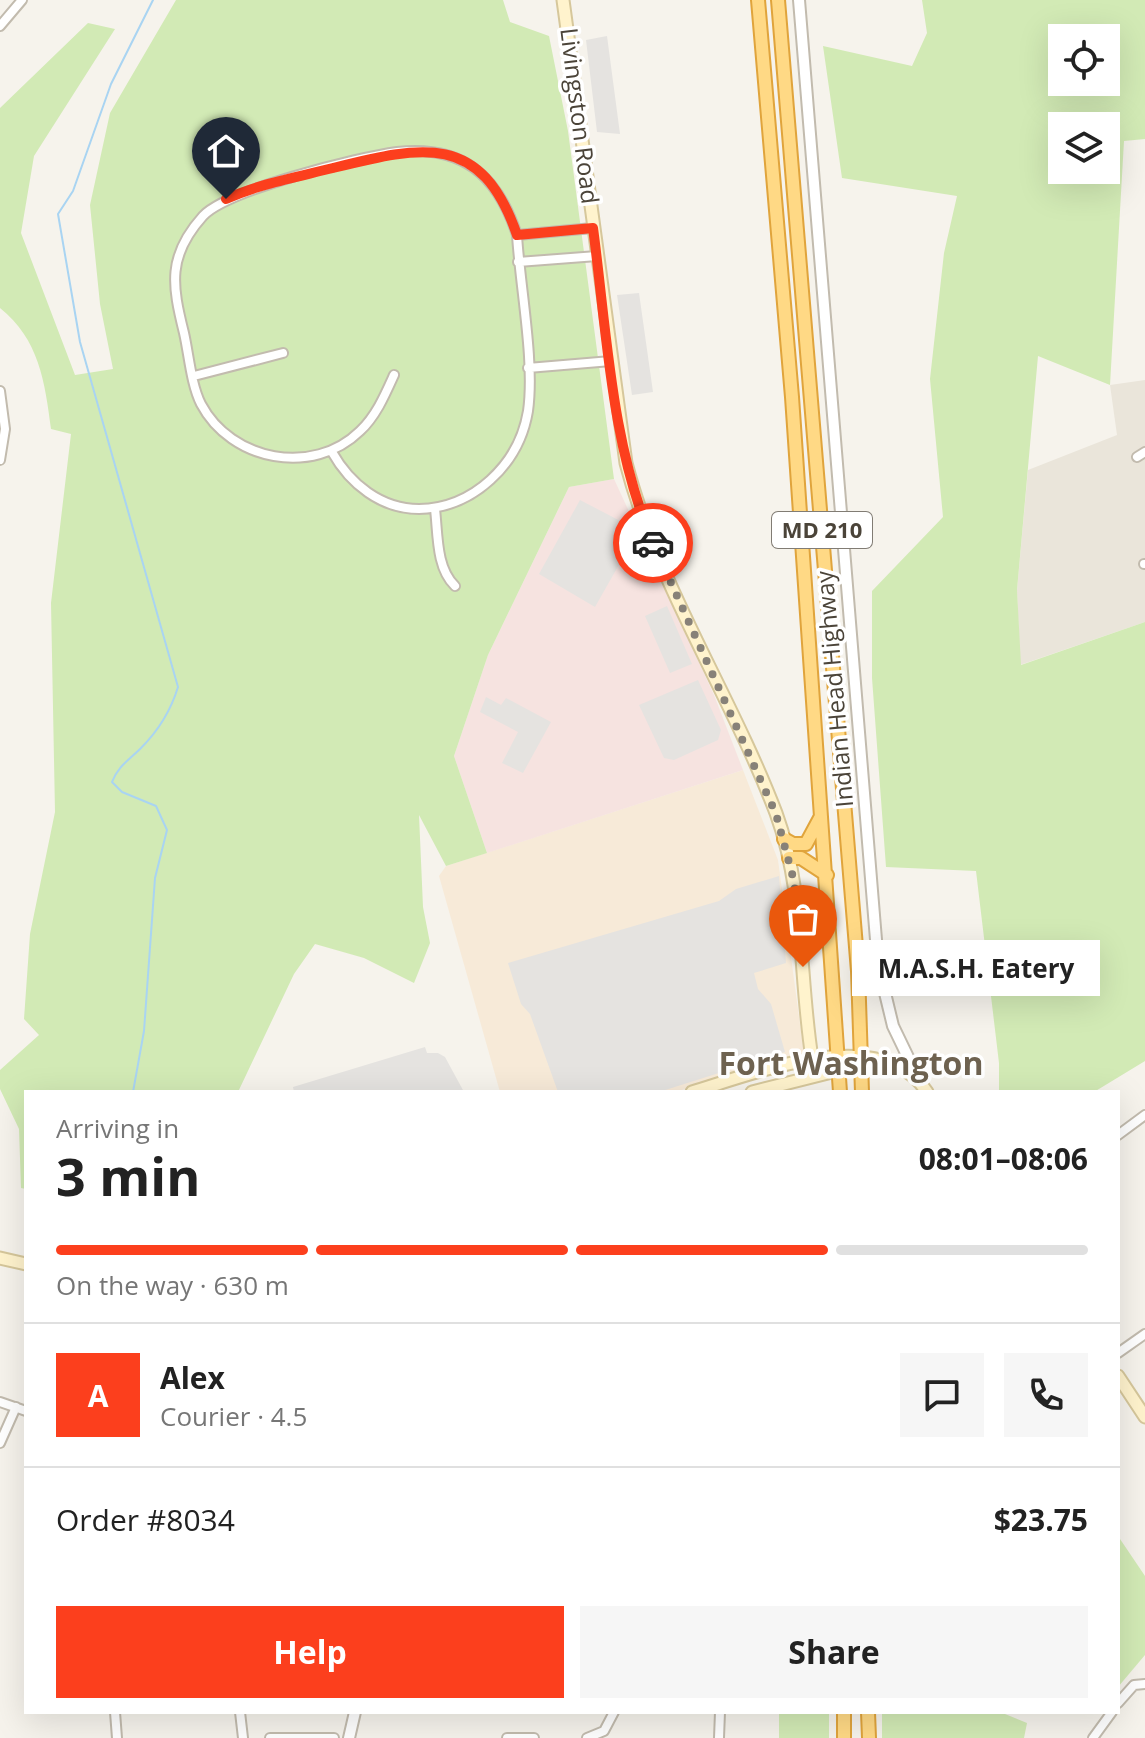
<!DOCTYPE html>
<meta charset="utf-8">
<style>
:root{--surface:#fff;--page:#f6f6f6;--text:#222;--muted:#767676;--line:#e0e0e0;--accent:#fc3f1d}
body{margin:0;font-family:"Open Sans",sans-serif;background:var(--page);color:var(--text);height:100vh;display:flex;flex-direction:column;font-size:30px;white-space:nowrap}
*{box-sizing:border-box;margin:0}
p{font-size:26px;color:var(--muted)}
.icon{flex:none;width:44px;height:44px;fill:none;stroke:currentColor;stroke-width:2;stroke-linecap:round;stroke-linejoin:round}
.map{position:relative;flex:1;overflow:hidden}
.sheet{position:absolute;left:24px;top:1090px;width:1096px;height:624px;display:flex;flex-direction:column;background:var(--surface);border-radius:0px;box-shadow:0 8px 32px #0002}
.sheet>*{flex:none}
.controls{position:absolute;left:1048px;top:24px;display:grid;gap:16px}
.controls a{display:grid;place-items:center;width:72px;height:72px;border-radius:0px;background:var(--surface);box-shadow:0 8px 32px #0002;font-size:40px}
.pin{position:absolute;display:grid;place-items:center;width:68px;height:68px;color:#fff;margin:-82px -34px;border-radius:50% 50% 50% 0;rotate:-45deg;box-shadow:0 0 8px #0007}
.pin .icon{rotate:45deg}
.courier{position:absolute;display:grid;place-items:center;width:80px;height:80px;margin:-40px;border:6px solid #fc3f1d;border-radius:50%;background:#fff;color:#222;box-shadow:0 2px 10px #0007}
.bubble{position:absolute;height:56px;border-radius:0px;background:var(--surface);box-shadow:0 8px 32px #0002;font-size:26px;font-weight:700;line-height:56px;text-align:center}
.summary em{font-style:normal;font-weight:700}
.summary div{display:flex;flex-direction:column-reverse}
.summary{display:flex;align-items:center;justify-content:space-between;height:136px;padding:0 32px}
h1{font-size:52px;font-weight:700;line-height:60px}
.bar{display:grid;grid-template-columns:repeat(4,1fr);gap:12px 8px;align-content:center;height:96px;padding:0 32px}
.bar i{height:10px;border-radius:6px;background:var(--line)}
.bar .on{background:var(--accent)}
.bar p{grid-column:span 4}
.line{display:flex;align-items:center;gap:20px;padding:0 32px;border-top:2px solid var(--line)}
.line div{flex:1}
.round{display:grid;place-items:center;flex:none;width:84px;height:84px;border-radius:0px;background:var(--page)}
.action{display:flex;gap:16px;margin-top:auto;padding:16px 32px}
.action a{flex:1;height:92px;border-radius:0px;background:var(--accent);color:#fff;font-size:32px;font-weight:700;line-height:92px;text-align:center}
.action a+a{background:var(--page);color:var(--text)}
.map>svg:first-child{display:block}
.residential{fill:#eae5da}
.commercial{fill:#f7ead8}
.medical{fill:#f6e3e0}
.green{fill:#d2eab5;fill-rule:evenodd}
.parking{fill:#e5e3e0}
.lines{fill:none;stroke-linecap:round;stroke-linejoin:round}
.stream{stroke:#a9d4f2;stroke-width:2}
.minor-casing{stroke:#c2bbae;stroke-width:12}
.tertiary-casing{stroke:#c2bbae;stroke-width:14}
.secondary-casing{stroke:#d6c79b;stroke-width:15}
.trunk-casing{stroke:#e0a43c;stroke-width:16}
.minor{stroke:#fff;stroke-width:8}
.tertiary{stroke:#fff;stroke-width:10}
.secondary{stroke:#fff3cd;stroke-width:11}
.trunk{stroke:#ffd985;stroke-width:12}
.done{stroke:#878178;stroke-width:8;stroke-dasharray:0 14.4}
.route{stroke:#fc3f1d;stroke-width:10}
.labels{text-anchor:middle;stroke-width:7;stroke-linejoin:round;paint-order:stroke}
.shield{fill:#fff;stroke:#817c74;stroke-width:2}
.shield-label{font-size:22px;font-weight:bold;fill:#4b4439}
.street-label{font-size:24px;fill:#4b4439;stroke:#fff}
.district-label{font-size:32px;font-weight:bold;fill:#6e6250;stroke:#fff}
</style>
<div class="map">
<svg width="1145" height="1738" viewBox="0 0 1145 1738">
<rect width="100%" height="100%" fill="#f6f3ec"/>
<!-- residential -->
<path class="residential" d="M 1145,380 L 1145,622 L 1020,665 L 1017,590 L 1028,470 L 1117,435 L 1110,385 Z"/>
<!-- commercial -->
<path class="commercial" d="M 743,770 L 778,860 L 804,1054 L 675,1092 L 500,1092 L 439,876 L 446,866 Z"/>
<!-- medical -->
<path class="medical" d="M 614,479 L 714,695 L 743,770 L 487,853 L 454,756 L 488,655 L 569,487 Z"/>
<!-- green -->
<path class="green" d="M 176,0 L 503,0 L 510,22 L 549,36 L 568,131 L 614,479 L 569,487 L 488,655 L 454,756 L 487,853 L 446,866 L 419,815 L 423,907 L 430,943 L 414,983 L 364,958 L 315,944 L 294,974 L 238,1092 L 26,1092 L 26,1189 L 21,1188 L 19,1129 L 0,1089 L 0,1070 L 39,1035 L 24,1019 L 30,934 L 55,812 L 51,603 L 71,434 L 51,429 C 45,382 39,339 0,308 L 0,108 L 88,23 L 115,29 L 34,156 L 21,233 L 75,375 L 113,369 L 100,304 L 90,205 L 110,113 Z
M 922,0 L 1145,0 L 1145,139 L 1124,141 L 1110,385 L 1038,356 L 1017,590 L 1021,665 L 1145,622 L 1145,1061 L 1094,1092 L 999,1092 L 999,1063 L 976,871 L 886,867 L 872,678 L 872,591 L 943,517 L 930,379 L 944,253 L 957,196 L 842,178 L 823,46 L 912,66 L 927,33 ZM 1062,38 L 1106,38 L 1106,82 L 1062,82 ZM 1062,126 L 1106,126 L 1106,170 L 1062,170 Z
M 1118,1536 L 1145,1576 L 1145,1655 L 1118,1687 Z
M 779,1712 L 829,1712 L 829,1738 L 779,1738 Z
M 882,1712 L 1000,1712 L 1027,1723 L 1024,1738 L 882,1738 Z"/>
<!-- parking -->
<path class="parking" d="M 607,36 L 620,134 L 597,132 L 586,40 Z
M 639,293 L 653,392 L 632,395 L 617,295 Z
M 580,500 L 628,525 L 633,540 L 595,607 L 539,574 Z
M 667,606 L 692,664 L 670,673 L 645,616 Z
M 698,680 L 721,730 L 718,740 L 674,760 L 664,758 L 639,705 Z
M 486,697 L 501,705 L 506,698 L 551,722 L 523,773 L 502,763 L 518,732 L 480,712 Z
M 779,876 L 786,963 L 754,973 L 758,989 L 771,1004 L 785,1052 L 659,1092 L 558,1092 L 530,1014 L 521,1004 L 508,963 L 719,901 L 736,889 Z
M 425,1047 L 427,1053 L 438,1053 L 445,1057 L 464,1092 L 294,1092 L 293,1087 Z"/>
<g class="lines">
<!-- stream -->
<path class="stream" d="M 133,1092 L 144,1031 L 155,878 L 167,830 L 156,806 L 122,792 L 112,782 C 118,766 129,760 141,748 C 158,731 171,710 178,687 L 80,342 L 58,214 L 73,191 L 111,84 L 153,0"/>
<!-- minor casing -->
<g class="minor-casing">
<path id="minor" d="M 0,26 L 22,0
M 517,235 L 593,228
M 518,262 L 597,256
M 528,368 L 611,361
M 194,376 L 283,353
M 0,391 L 5,429 L 0,460
M 332,452 C 350,484 381,509 419,509 C 473,508 519,465 528,411 C 535,362 520,286 517,235 C 497,174 462,145 397,152 C 359,157 227,190 203,216 C 167,256 172,285 184,333 C 189,355 191,384 201,404 C 231,461 313,477 360,431 C 376,416 385,395 394,375
M 1137,457 L 1145,452
M 435,509 C 438,534 436,568 455,586
M 1144,564 L 1145,564
M 1118,1135 L 1145,1115
M 1118,1353 L 1145,1334
M 0,1402 L 26,1411
M 0,1443 L 16,1407
M 1118,1703 L 1134,1685 L 1145,1684
M 115,1712 L 117,1738
M 240,1712 L 243,1738
M 270,1738 L 334,1738
M 507,1738 L 534,1738
M 587,1738 L 604,1731 L 614,1712
M 719,1738 L 720,1712
M 1093,1738 L 1112,1712"/>
</g>
<!-- tertiary casing -->
<g class="tertiary-casing">
<path id="tertiary" d="M 799,0 L 878,964 L 893,1026 L 919,1080
M 349,1738 L 355,1712"/>
</g>
<!-- secondary casing -->
<g class="secondary-casing">
<path id="secondary" d="M 563,0 L 626,463 C 658,586 731,695 776,813 C 805,892 799,977 812,1058
M 692,1092 C 755,1073 882,1022 927,1092
M 752,1092 L 840,1070 L 859,1061
M 0,1258 L 26,1264
M 1118,1376 L 1145,1417"/>
</g>
<!-- trunk casing -->
<g class="trunk-casing">
<path id="trunk" d="M 758,0 L 792,397 L 840,1092
M 778,0 L 858,971 L 862,1092
M 784,839 L 793,844 L 806,844 L 820,818
M 789,858 L 801,858 L 827,875
M 844,1712 L 844,1738
M 868,1712 L 869,1738"/>
</g>
<!-- minor -->
<use href="#minor" class="minor"/>
<!-- tertiary -->
<use href="#tertiary" class="tertiary"/>
<!-- secondary -->
<use href="#secondary" class="secondary"/>
<!-- trunk -->
<use href="#trunk" class="trunk"/>
</g>
<g class="lines">
<!-- done -->
<path class="done" d="M 653,543 L 776,814 L 794,881 L 803,967"/>
<!-- route -->
<path class="route" d="M 226,199 C 259,184 297,177 333,168 C 422,146 481,131 517,235 L 593,228 C 607,333 611,445 653,543"/>
</g>
<g class="labels">
<!-- shield labels -->
<rect class="shield" x="772" y="512" width="100" height="36" rx="6"/>
<g class="shield-label">
<text x="822" y="538">MD 210</text>
</g>
<!-- street labels -->
<g class="street-label">
<text transform="translate(579 116) rotate(83)" y="8">Livingston Road</text>
<text transform="translate(835 689) rotate(-95)" y="8">Indian Head Highway</text>
</g>
<!-- district labels -->
<g class="district-label">
<text x="851" y="1075">Fort Washington</text>
</g>
</g>
</svg>
<div class="controls">
<a><svg class="icon" aria-label="locate" viewBox="0 0 24 24"><circle cx="12" cy="12" r="6"/><path d="M12 2v4M12 18v4M2 12h4M18 12h4"/></svg></a>
<a><svg class="icon" aria-label="layers" viewBox="0 0 24 24"><path d="M12 4l9 5-9 5-9-5zM3 14l9 5 9-5"/></svg></a>
</div>
<div class="pin" style="left:803px;top:967px;background:#ea580c"><svg class="icon" aria-label="bag" viewBox="0 0 24 24"><path d="M5 8h14l-1 12H6zM9 8a3 3 0 0 1 6 0"/></svg></div>
<div class="pin" style="left:226px;top:199px;background:#1f2937"><svg class="icon" aria-label="home" viewBox="0 0 24 24"><path d="M3 11l9-7 9 7M6 9v11h12V9"/></svg></div>
<div class="courier" style="left:653px;top:543px"><svg class="icon" aria-label="car" viewBox="0 0 24 24"><path d="M5 17H2v-5l4-1 3-4h7l3 4 3 1v5h-3M9 17h6M6 11h13"/><circle cx="7" cy="17" r="2"/><circle cx="17" cy="17" r="2"/></svg></div>
<div class="bubble" style="left:852px;top:940px;width:248px">M.A.S.H. Eatery</div>
<section class="sheet">
<div class="summary"><div><h1>3 min</h1><p>Arriving in</p></div><em>08:01–08:06</em></div>
<div class="bar"><i class="on"></i><i class="on"></i><i class="on"></i><i></i><p>On the way · 630 m</p></div>
<div class="line" style="height:144px"><b class="round" style="background:var(--accent);color:#fff">A</b><div><b>Alex</b><p>Courier · 4.5</p></div><a class="round"><svg class="icon" aria-label="chat" viewBox="0 0 24 24"><path d="M4 5h16v11H9l-5 4z"/></svg></a><a class="round"><svg class="icon" aria-label="phone" viewBox="0 0 24 24"><path d="M5 4h4l2 5-3 2q2 4 5 5l2-3 5 2v4C11 20 4 13 5 4z"/></svg></a></div>
<div class="line" style="height:104px"><div>Order #8034</div><b>$23.75</b></div>
<div class="action"><a>Help</a><a>Share</a></div>
</section>
</div>
